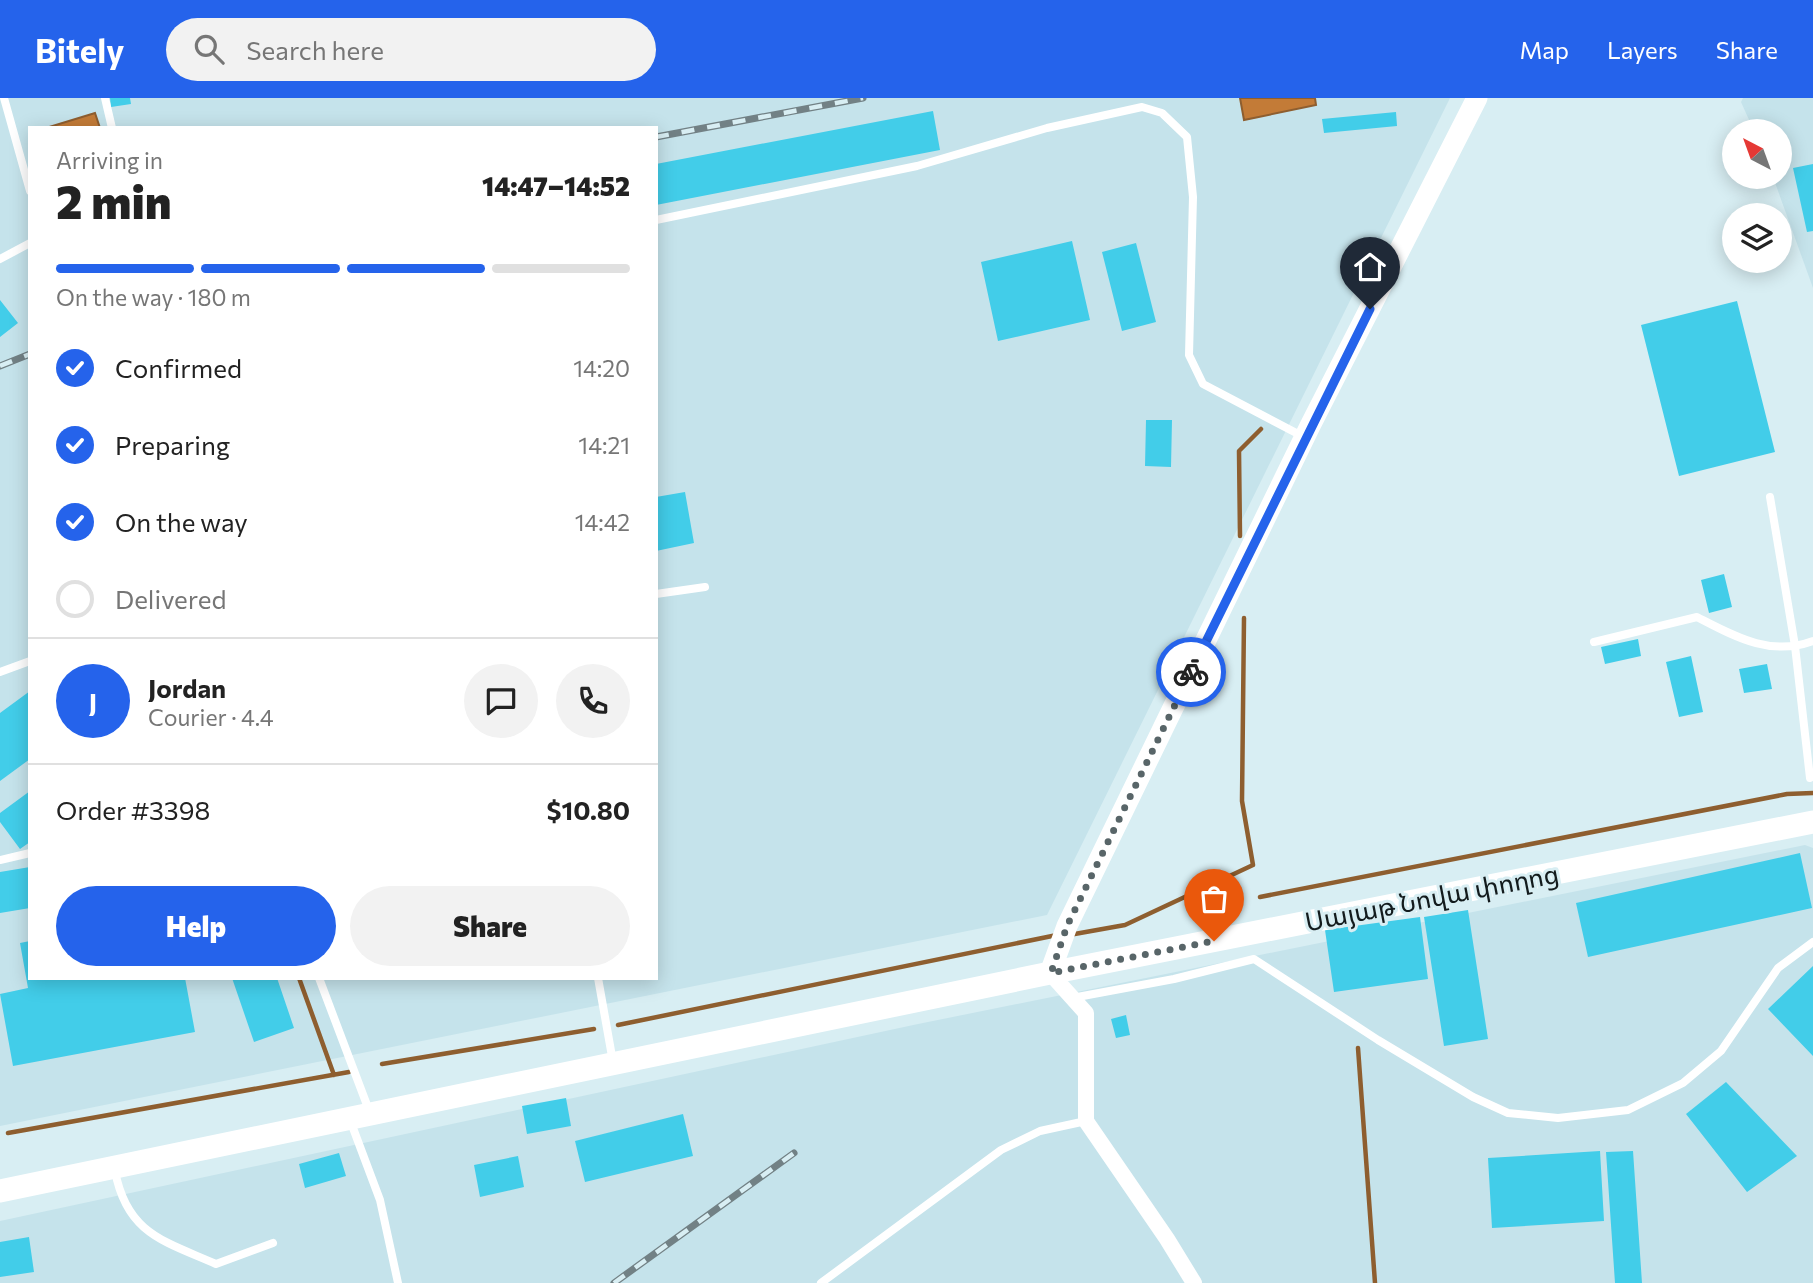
<!DOCTYPE html>
<meta charset="utf-8">
<style>
:root{--surface:#fff;--page:#f2f2f2;--text:#222;--muted:#767676;--line:#e0e0e0;--accent:#2563eb}
body{margin:0;font-family:Commissioner,"Noto Sans Armenian",sans-serif;background:var(--page);color:var(--text);height:100vh;display:flex;flex-direction:column;font-size:26px;white-space:nowrap}
*{box-sizing:border-box;margin:0}
p{font-size:23px;color:var(--muted)}
.icon{flex:none;width:38px;height:38px;fill:none;stroke:currentColor;stroke-width:2;stroke-linecap:round;stroke-linejoin:round}
.map{position:relative;flex:1;overflow:hidden}
.sheet{position:absolute;left:28px;top:28px;width:630px;height:854px;display:flex;flex-direction:column;background:var(--surface);border-radius:0px;box-shadow:0 4px 18px #0003}
.sheet>*{flex:none}
.needle{width:46px;rotate:319deg}
.buttons{position:absolute;left:1722px;top:21px;display:grid;gap:14px}
.buttons a{display:grid;place-items:center;width:70px;height:70px;border-radius:50%;background:var(--surface);box-shadow:0 4px 18px #0003;font-size:35px}
.pin{position:absolute;display:grid;place-items:center;width:60px;height:60px;color:#fff;margin:-72px -30px;border-radius:50% 50% 50% 0;rotate:-45deg;box-shadow:0 0 7px #0007}
.pin .icon{rotate:45deg}
.courier{position:absolute;display:grid;place-items:center;width:70px;height:70px;margin:-35px;border:5px solid #2563eb;border-radius:50%;background:#fff;color:#222;box-shadow:0 2px 9px #0007}
.head em{font-style:normal;font-weight:800}
.head div{display:flex;flex-direction:column-reverse}
.head{display:flex;align-items:center;justify-content:space-between;height:119px;padding:0 28px}
h1{font-size:46px;font-weight:800;line-height:52px}
.bar{display:grid;grid-template-columns:repeat(4,1fr);gap:10px 7px;align-content:center;height:84px;padding:0 28px}
.bar i{height:9px;border-radius:5px;background:var(--line)}
.bar .selected{background:var(--accent)}
.bar p{grid-column:span 4}
.line{display:flex;align-items:center;gap:18px;padding:0 28px;border-top:2px solid var(--line)}
.line div{flex:1}
.round{display:grid;place-items:center;flex:none;width:74px;height:74px;border-radius:37px;background:var(--page)}
ol{padding:0 28px;list-style:none}
li{display:flex;align-items:center;gap:21px;height:77px}
li p{margin-inline-start:auto}
li .icon{padding:7px;border-radius:50%;background:var(--accent);color:#fff;stroke-width:4}
li:last-child{color:var(--muted)}
li i{width:38px;height:38px;border:4px solid var(--line);border-radius:50%}
.cta{display:flex;gap:14px;margin-top:auto;padding:14px 28px}
.cta a{flex:1;height:80px;border-radius:42px;background:var(--accent);color:#fff;font-size:28px;font-weight:800;line-height:80px;text-align:center}
.cta a+a{background:var(--page);color:var(--text)}
header{display:flex;align-items:center;gap:42px;box-sizing:border-box;height:98px;padding:0 35px;background:var(--accent);color:#fff}
header strong{font-size:33px}
nav{display:flex;gap:38px;margin-inline-start:auto;font-size:24px}
.search{width:490px;height:63px;background:var(--page);display:flex;align-items:center;gap:18px;box-sizing:border-box;padding:0 24px;border-radius:38px;color:var(--muted);font-size:26px}
.map>svg:first-child{display:block}
.built{fill:#c5e3eb;fill-rule:evenodd}
.water{fill:#c37b37;stroke:#8e5e2f;stroke-width:2}
.lines{fill:none;stroke-linecap:round;stroke-linejoin:round}
.stream{stroke:#8e5e2f;stroke-width:4.5}
.building{fill:#42cde9}
.service{stroke:#fff;stroke-width:8}
.minor{stroke:#fff;stroke-width:16}
.tertiary{stroke:#fff;stroke-width:21}
.secondary{stroke:#fff;stroke-width:23}
.rail-casing{stroke:#728185;stroke-width:7}
.rail{stroke:#d8eef3;stroke-width:4.5;stroke-dasharray:13;stroke-linecap:butt}
.done{stroke:#586568;stroke-width:7;stroke-dasharray:0 12.6}
.route{stroke:#2563eb;stroke-width:9}
.labels{text-anchor:middle;stroke-width:6;stroke-linejoin:round;paint-order:stroke}
.street-label{font-size:26px;fill:#131b1d;stroke:#d8eef3}
</style>
<header>
<strong>Bitely</strong>
<div class="search"><svg class="icon" aria-label="search" viewBox="0 0 24 24"><circle cx="10" cy="10" r="6"/><path d="M15 15l6 6"/></svg>Search here</div>
<nav><a>Map</a><a>Layers</a><a>Share</a></nav>
</header>
<div class="map">
<svg width="1813" height="1185" viewBox="0 0 1813 1185">
<rect width="100%" height="100%" fill="#d8eef3"/>
<!-- built -->
<path class="built" d="M 0,0 L 1450,0 L 1047,817 L 0,1028 ZM 30,30 L 656,30 L 656,880 L 30,880 Z
M 1743,0 L 1813,0 L 1813,190 L 1773,79 L 1780,79 L 1780,33 L 1754,33 L 1741,4 Z
M 1805,747 L 1813,750 L 1813,1185 L 0,1185 L 0,1123 L 918,926 Z"/>
<!-- water -->
<path class="water" d="M 1240,0 L 1315,0 L 1316,7 L 1244,22 Z
M 95,15 L 100,30 L 46,30 Z"/>
<g class="lines">
<!-- stream -->
<path class="stream" d="M 1240,438 L 1239,353 L 1261,331
M 1260,799 L 1787,696 L 1813,695
M 1069,837 L 1125,827 L 1253,767 L 1242,703 L 1244,520
M 299,880 L 334,977
M 618,927 L 1057,837
M 1358,950 L 1375,1185
M 382,966 L 594,931
M 8,1035 L 349,974"/>
</g>
<!-- building -->
<path class="building" d="M 110,0 L 130,0 L 131,6 L 111,9 Z
M 933,13 L 940,52 L 656,107 L 656,66 Z
M 1396,14 L 1397,28 L 1324,35 L 1322,21 Z
M 1813,66 L 1813,133 L 1807,134 L 1793,70 Z
M 1072,143 L 1090,222 L 998,243 L 981,164 Z
M 1136,145 L 1156,224 L 1122,233 L 1102,154 Z
M 0,202 L 18,225 L 0,239 Z
M 1737,203 L 1775,354 L 1679,378 L 1641,227 Z
M 1146,322 L 1172,322 L 1171,369 L 1145,368 Z
M 685,394 L 694,445 L 656,453 L 656,399 Z
M 1724,476 L 1732,509 L 1709,515 L 1701,482 Z
M 1638,541 L 1641,558 L 1605,566 L 1601,549 Z
M 1691,558 L 1703,614 L 1679,619 L 1666,564 Z
M 1767,566 L 1772,591 L 1744,595 L 1739,571 Z
M 30,593 L 30,661 L 0,683 L 0,615 Z
M 30,693 L 30,744 L 20,751 L 0,724 L 0,715 Z
M 1800,755 L 1812,810 L 1588,859 L 1576,805 Z
M 30,769 L 30,810 L 0,815 L 0,774 Z
M 1468,812 L 1488,941 L 1444,948 L 1424,819 Z
M 1420,819 L 1428,881 L 1334,894 L 1325,832 Z
M 30,843 L 30,880 L 185,880 L 195,934 L 13,968 L 0,896 L 28,890 L 20,845 Z
M 1813,868 L 1813,958 L 1768,911 Z
M 232,880 L 277,880 L 294,930 L 254,944 Z
M 1126,917 L 1130,937 L 1116,940 L 1111,921 Z
M 1726,984 L 1797,1058 L 1747,1094 L 1686,1016 Z
M 566,1000 L 571,1028 L 527,1036 L 522,1008 Z
M 683,1016 L 693,1058 L 585,1084 L 575,1043 Z
M 1600,1053 L 1604,1123 L 1492,1130 L 1488,1060 Z
M 1633,1053 L 1642,1185 L 1615,1185 L 1606,1054 Z
M 339,1055 L 346,1078 L 305,1090 L 299,1066 Z
M 518,1058 L 524,1089 L 480,1099 L 474,1067 Z
M 29,1139 L 34,1174 L 0,1179 L 0,1144 Z"/>
<g class="lines">
<!-- service -->
<path class="service" d="M 4,0 L 30,93
M 105,0 L 112,30
M 656,122 L 917,68 L 1047,30 L 1142,9 L 1162,15 L 1187,39 L 1193,99 L 1189,257 L 1203,286 L 1304,339
M 0,161 L 30,145
M 1770,399 L 1795,548 L 1810,680 L 1813,678
M 656,496 L 705,489
M 1594,544 L 1697,519 C 1734,538 1770,559 1813,543
M 0,574 L 30,563
M 0,762 L 30,755
M 319,880 L 370,1015
M 598,880 L 613,964
M 1072,900 L 1174,881 L 1254,861 L 1378,942 L 1473,999 L 1508,1015 L 1558,1020 L 1628,1012 L 1683,985 L 1721,953 L 1778,870 L 1813,844
M 350,1022 L 380,1102 L 398,1185
M 115,1073 C 127,1136 164,1143 216,1166 L 273,1145
M 821,1185 L 1001,1052 L 1040,1033 L 1086,1023"/>
<!-- minor -->
<path class="minor" d="M 1050,875 L 1086,915 L 1086,1023 L 1167,1141 L 1194,1185"/>
<!-- tertiary -->
<path class="tertiary" d="M 1050,875 L 1067,828 L 1310,328 L 1477,0"/>
<!-- secondary -->
<path class="secondary" d="M 0,1093 L 1050,875 L 1813,724"/>
<!-- rail casing -->
<g class="rail-casing">
<path id="rail" d="M 656,39 L 863,0
M 0,268 L 30,256
M 614,1185 L 794,1055"/>
</g>
<!-- rail -->
<use href="#rail" class="rail"/>
</g>
<g class="lines">
<!-- done -->
<path class="done" d="M 1191,574 L 1067,828 L 1051,875 L 1214,843"/>
<!-- route -->
<path class="route" d="M 1191,574 L 1370,211"/>
</g>
<g class="labels">
<!-- street labels -->
<g class="street-label">
<text transform="translate(1432 800) rotate(-11)" y="9">Սայաթ Նովա փողոց</text>
</g>
</g>
</svg>
<div class="buttons">
<a><svg class="needle" viewBox="-14 -14 28 28"><path d="M0-13l5 13h-10z" fill="#e53935"/><path d="M0 13l5-13h-10z" fill="#767676"/></svg></a>
<a><svg class="icon" aria-label="layers" viewBox="0 0 24 24"><path d="M12 4l9 5-9 5-9-5zM3 14l9 5 9-5"/></svg></a>
</div>
<div class="pin" style="left:1214px;top:843px;background:#ea580c"><svg class="icon" aria-label="bag" viewBox="0 0 24 24"><path d="M5 8h14l-1 12H6zM9 8a3 3 0 0 1 6 0"/></svg></div>
<div class="pin" style="left:1370px;top:211px;background:#1f2937"><svg class="icon" aria-label="home" viewBox="0 0 24 24"><path d="M3 11l9-7 9 7M6 9v11h12V9"/></svg></div>
<div class="courier" style="left:1191px;top:574px"><svg class="icon" aria-label="bike" viewBox="0 0 24 24"><circle cx="6" cy="16" r="4"/><circle cx="18" cy="16" r="4"/><path d="M6 16l4-8h5l3 8M10 8l3 8H6M13 5h3"/></svg></div>
<section class="sheet">
<div class="head"><div><h1>2 min</h1><p>Arriving in</p></div><em>14:47–14:52</em></div>
<div class="bar"><i class="selected"></i><i class="selected"></i><i class="selected"></i><i></i><p>On the way · 180 m</p></div>
<ol>
<li><svg class="icon" aria-label="check" viewBox="0 0 24 24"><path d="M5 12l5 5 9-10"/></svg>Confirmed<p>14:20</p></li>
<li><svg class="icon" aria-label="check" viewBox="0 0 24 24"><path d="M5 12l5 5 9-10"/></svg>Preparing<p>14:21</p></li>
<li><svg class="icon" aria-label="check" viewBox="0 0 24 24"><path d="M5 12l5 5 9-10"/></svg>On the way<p>14:42</p></li>
<li><i></i>Delivered</li>
</ol>
<div class="line" style="height:126px"><b class="round" style="background:var(--accent);color:#fff">J</b><div><b>Jordan</b><p>Courier · 4.4</p></div><a class="round"><svg class="icon" aria-label="chat" viewBox="0 0 24 24"><path d="M4 5h16v11H9l-5 4z"/></svg></a><a class="round"><svg class="icon" aria-label="phone" viewBox="0 0 24 24"><path d="M5 4h4l2 5-3 2q2 4 5 5l2-3 5 2v4C11 20 4 13 5 4z"/></svg></a></div>
<div class="line" style="height:91px"><div>Order #3398</div><b>$10.80</b></div>
<div class="cta"><a>Help</a><a>Share</a></div>
</section>
</div>
